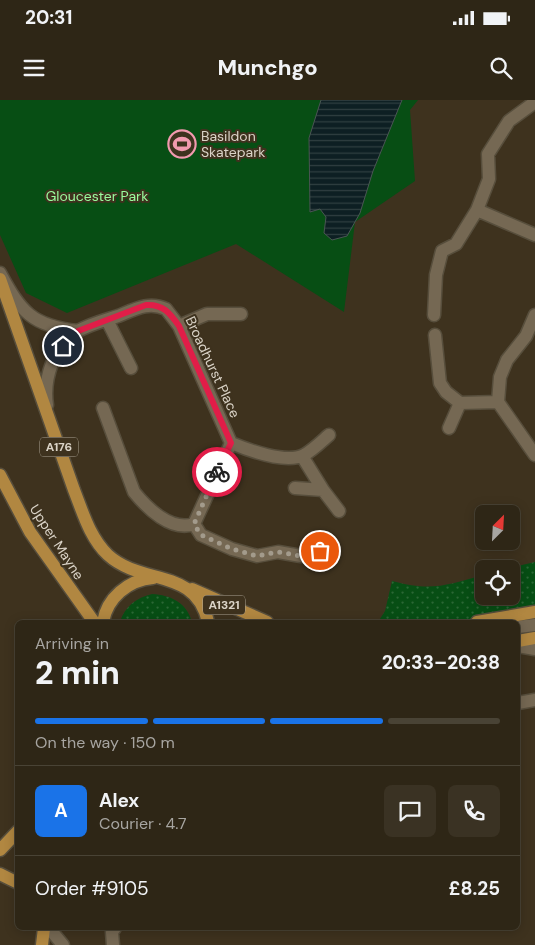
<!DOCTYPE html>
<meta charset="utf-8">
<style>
:root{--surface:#2e2616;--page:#3a3223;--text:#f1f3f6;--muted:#a7a5a1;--line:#494335;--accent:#1a73e8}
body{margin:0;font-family:"DM Sans",sans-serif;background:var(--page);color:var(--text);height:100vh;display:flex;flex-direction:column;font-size:19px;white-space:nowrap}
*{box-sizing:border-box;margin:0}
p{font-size:16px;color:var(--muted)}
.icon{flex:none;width:28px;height:28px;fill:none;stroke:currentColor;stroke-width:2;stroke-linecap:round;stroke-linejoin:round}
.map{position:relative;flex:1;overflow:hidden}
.side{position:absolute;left:15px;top:520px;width:505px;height:310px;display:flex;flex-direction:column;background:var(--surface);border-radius:8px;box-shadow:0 2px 12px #0003,0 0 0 1px var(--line)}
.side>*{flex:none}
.needle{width:32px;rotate:24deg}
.tools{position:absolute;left:475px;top:405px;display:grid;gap:10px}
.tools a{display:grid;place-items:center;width:45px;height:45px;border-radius:8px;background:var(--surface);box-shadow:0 2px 12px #0003,0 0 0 1px var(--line);font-size:25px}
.pin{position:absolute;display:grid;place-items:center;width:42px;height:42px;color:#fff;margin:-21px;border:2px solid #fff;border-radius:50%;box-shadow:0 1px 5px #0007}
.courier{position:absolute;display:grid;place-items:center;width:50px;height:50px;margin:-25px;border:4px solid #e11d48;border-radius:50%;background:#fff;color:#222;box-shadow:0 1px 6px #0007}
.head em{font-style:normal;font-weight:800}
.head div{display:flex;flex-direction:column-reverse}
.head{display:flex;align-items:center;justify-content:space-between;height:85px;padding:0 20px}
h1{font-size:32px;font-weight:800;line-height:38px}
.bar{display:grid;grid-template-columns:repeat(4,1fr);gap:8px 5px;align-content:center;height:60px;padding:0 20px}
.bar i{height:6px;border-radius:4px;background:var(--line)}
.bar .current{background:var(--accent)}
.bar p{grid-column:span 4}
.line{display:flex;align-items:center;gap:12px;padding:0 20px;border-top:1px solid var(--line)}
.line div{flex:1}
.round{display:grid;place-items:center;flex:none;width:52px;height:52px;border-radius:8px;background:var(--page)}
.status{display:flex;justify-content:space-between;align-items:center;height:35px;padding:0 25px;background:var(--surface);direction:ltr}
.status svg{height:14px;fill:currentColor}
header{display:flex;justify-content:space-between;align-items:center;height:65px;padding:0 20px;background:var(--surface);font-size:22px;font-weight:800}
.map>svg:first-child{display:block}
.grass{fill:url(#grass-dots)}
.green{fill:#074e14}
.water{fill:url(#water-rules);stroke:#4a5554}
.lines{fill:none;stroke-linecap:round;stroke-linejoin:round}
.minor-casing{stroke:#574e3c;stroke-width:15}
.major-casing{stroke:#574e3c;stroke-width:15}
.minor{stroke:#756853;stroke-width:12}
.major{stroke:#b18741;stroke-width:12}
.done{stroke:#a39b8c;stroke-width:5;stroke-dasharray:0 9}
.route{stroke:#e11d48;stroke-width:6}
.labels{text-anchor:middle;stroke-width:4;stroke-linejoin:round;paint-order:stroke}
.shield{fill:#3e321e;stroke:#aba394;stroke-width:1}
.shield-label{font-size:12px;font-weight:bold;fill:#dad3c7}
.poi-label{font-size:14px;fill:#dad3c7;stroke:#3e321e;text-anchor:start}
.park-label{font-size:14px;fill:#9afb9e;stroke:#3e321e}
.street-label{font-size:14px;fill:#dad3c7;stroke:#3e321e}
</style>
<div class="status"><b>20:31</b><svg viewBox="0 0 49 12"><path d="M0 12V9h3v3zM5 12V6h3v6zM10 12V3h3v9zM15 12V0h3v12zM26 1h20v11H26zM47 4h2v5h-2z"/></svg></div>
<header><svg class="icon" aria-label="menu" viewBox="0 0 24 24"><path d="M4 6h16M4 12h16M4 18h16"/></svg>Munchgo<svg class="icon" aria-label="search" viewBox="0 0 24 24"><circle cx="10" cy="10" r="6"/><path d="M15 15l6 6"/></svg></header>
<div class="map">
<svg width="535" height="845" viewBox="0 0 535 845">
<defs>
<pattern id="grass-dots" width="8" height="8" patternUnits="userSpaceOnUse" patternTransform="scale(1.25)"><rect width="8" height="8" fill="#074e14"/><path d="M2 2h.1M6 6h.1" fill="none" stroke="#2b6735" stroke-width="1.8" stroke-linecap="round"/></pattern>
<pattern id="water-rules" width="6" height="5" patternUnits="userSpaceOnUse" patternTransform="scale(1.25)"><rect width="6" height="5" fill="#0d1f23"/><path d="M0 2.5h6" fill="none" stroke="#303f41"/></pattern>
</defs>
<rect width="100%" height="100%" fill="#3e321e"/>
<!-- grass -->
<path class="grass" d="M 535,462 L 535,509 L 453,522 L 378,522 L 385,511 L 392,481 C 432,492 446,485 484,475 L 484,496 L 511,496 L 511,469 L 505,469 Z
M 152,494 C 171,495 187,503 192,522 L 120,522 C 125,506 136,498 152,494 Z"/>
<!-- green -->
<path class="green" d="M 0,0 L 418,0 L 410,10 L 415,81 L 355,122 L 344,212 L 236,144 L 67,213 L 26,193 L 0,135 Z"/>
<!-- water -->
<path class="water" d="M 321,0 L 402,0 L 373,71 L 360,113 L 347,136 L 332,140 L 324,133 L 326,117 L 320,109 L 310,112 L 309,38 Z"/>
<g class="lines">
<!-- minor casing -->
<g class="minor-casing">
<path id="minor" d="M 477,110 L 535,135
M 0,173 C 21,212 32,226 78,231
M 434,215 L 436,175 L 442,151 L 456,144 L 477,110 L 489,79 L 488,54 L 509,21 L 535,2
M 535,215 L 526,236 L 507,260 L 500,277 L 498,302 L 535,355
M 107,220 L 131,268
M 179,226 L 207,214 L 241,214
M 435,235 L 440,283 L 446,292 L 460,303 L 498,302
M 47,305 C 43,278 54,246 78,231 C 90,224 106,220 118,216 C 135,209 149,201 166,209 L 179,226 L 231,343 L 194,424
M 103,308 L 134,392 C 147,408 171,432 194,424 L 201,435 L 232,449 L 257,456 L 278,452 L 301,456 L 320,451 L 329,453
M 449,328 L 460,303
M 231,343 C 248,350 286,364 304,355 C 313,350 321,342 329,335
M 295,388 L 323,390 L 302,356
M 323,390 L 339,411
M 518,527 L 535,525
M 518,546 L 535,549
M 518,603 L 535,600
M 49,828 L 63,845
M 113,845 L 112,832 L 115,828"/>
</g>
<!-- major casing -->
<g class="major-casing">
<path id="major" d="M 0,179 L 74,390 C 83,413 90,438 108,455 C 142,486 196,467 208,522
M 0,375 L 30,432 L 94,522
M 192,489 L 267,522
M 103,522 C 107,498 128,480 153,478
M 477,522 L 535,512
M 518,541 L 535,538
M 0,750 L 18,731
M 0,774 L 18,783
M 42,845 L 44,828"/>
</g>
<!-- minor -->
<use href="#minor" class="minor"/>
<!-- major -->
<use href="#major" class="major"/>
</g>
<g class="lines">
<!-- done -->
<path class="done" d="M 217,372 L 194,424 L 201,435 L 232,449 L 257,456 L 278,452 L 301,456 L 320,451"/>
<!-- route -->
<path class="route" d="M 63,246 L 78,231 L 146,205 C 163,204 170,213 179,226 L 231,343 L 217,372"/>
</g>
<!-- icons -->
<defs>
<g id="stadium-ring" transform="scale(1.4375)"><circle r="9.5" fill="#3e321e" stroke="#f29aaf" stroke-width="1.5"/><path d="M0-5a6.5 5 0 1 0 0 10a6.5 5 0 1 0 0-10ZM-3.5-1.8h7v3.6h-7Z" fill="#f29aaf"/></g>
</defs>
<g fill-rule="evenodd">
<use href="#stadium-ring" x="182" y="44"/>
</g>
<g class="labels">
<!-- shield labels -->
<g class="shield">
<rect x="40" y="337.5" width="38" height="19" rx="4"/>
<rect x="203" y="495.5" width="42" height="19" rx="4"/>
</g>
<g class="shield-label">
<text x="59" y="351">A176</text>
<text x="224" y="509">A1321</text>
</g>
<!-- poi labels -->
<g class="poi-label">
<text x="201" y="41">Basildon<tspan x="201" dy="16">Skatepark</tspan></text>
</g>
<!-- park labels -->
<g class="park-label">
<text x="97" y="101">Gloucester Park</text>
</g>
<!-- street labels -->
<g class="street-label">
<text transform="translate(213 267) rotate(65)" y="5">Broadhurst Place</text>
<text transform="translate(57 442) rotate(57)" y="5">Upper Mayne</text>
</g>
</g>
</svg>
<div class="tools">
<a><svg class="needle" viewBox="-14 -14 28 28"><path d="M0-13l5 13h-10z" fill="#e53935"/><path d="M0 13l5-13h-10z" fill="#a7a5a1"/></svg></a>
<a><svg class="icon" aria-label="locate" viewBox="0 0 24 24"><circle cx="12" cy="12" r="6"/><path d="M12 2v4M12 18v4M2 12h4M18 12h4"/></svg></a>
</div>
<div class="pin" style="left:320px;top:451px;background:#ea580c"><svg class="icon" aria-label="bag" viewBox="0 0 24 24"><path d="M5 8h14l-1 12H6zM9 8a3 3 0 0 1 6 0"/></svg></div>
<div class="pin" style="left:63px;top:246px;background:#1f2937"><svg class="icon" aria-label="home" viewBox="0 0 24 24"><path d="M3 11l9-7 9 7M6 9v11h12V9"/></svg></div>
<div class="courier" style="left:217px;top:372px"><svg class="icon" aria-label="bike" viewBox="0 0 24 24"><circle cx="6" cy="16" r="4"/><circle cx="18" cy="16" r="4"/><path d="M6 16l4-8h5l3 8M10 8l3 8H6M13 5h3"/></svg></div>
<section class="side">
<div class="head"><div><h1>2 min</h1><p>Arriving in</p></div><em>20:33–20:38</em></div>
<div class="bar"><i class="current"></i><i class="current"></i><i class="current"></i><i></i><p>On the way · 150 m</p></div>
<div class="line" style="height:90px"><b class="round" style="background:var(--accent);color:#fff">A</b><div><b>Alex</b><p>Courier · 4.7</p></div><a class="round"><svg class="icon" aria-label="chat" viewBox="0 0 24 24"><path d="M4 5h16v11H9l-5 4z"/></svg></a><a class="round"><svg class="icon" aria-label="phone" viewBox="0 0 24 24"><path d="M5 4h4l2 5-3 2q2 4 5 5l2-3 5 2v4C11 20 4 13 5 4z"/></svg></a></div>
<div class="line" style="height:65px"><div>Order #9105</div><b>£8.25</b></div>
</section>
</div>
